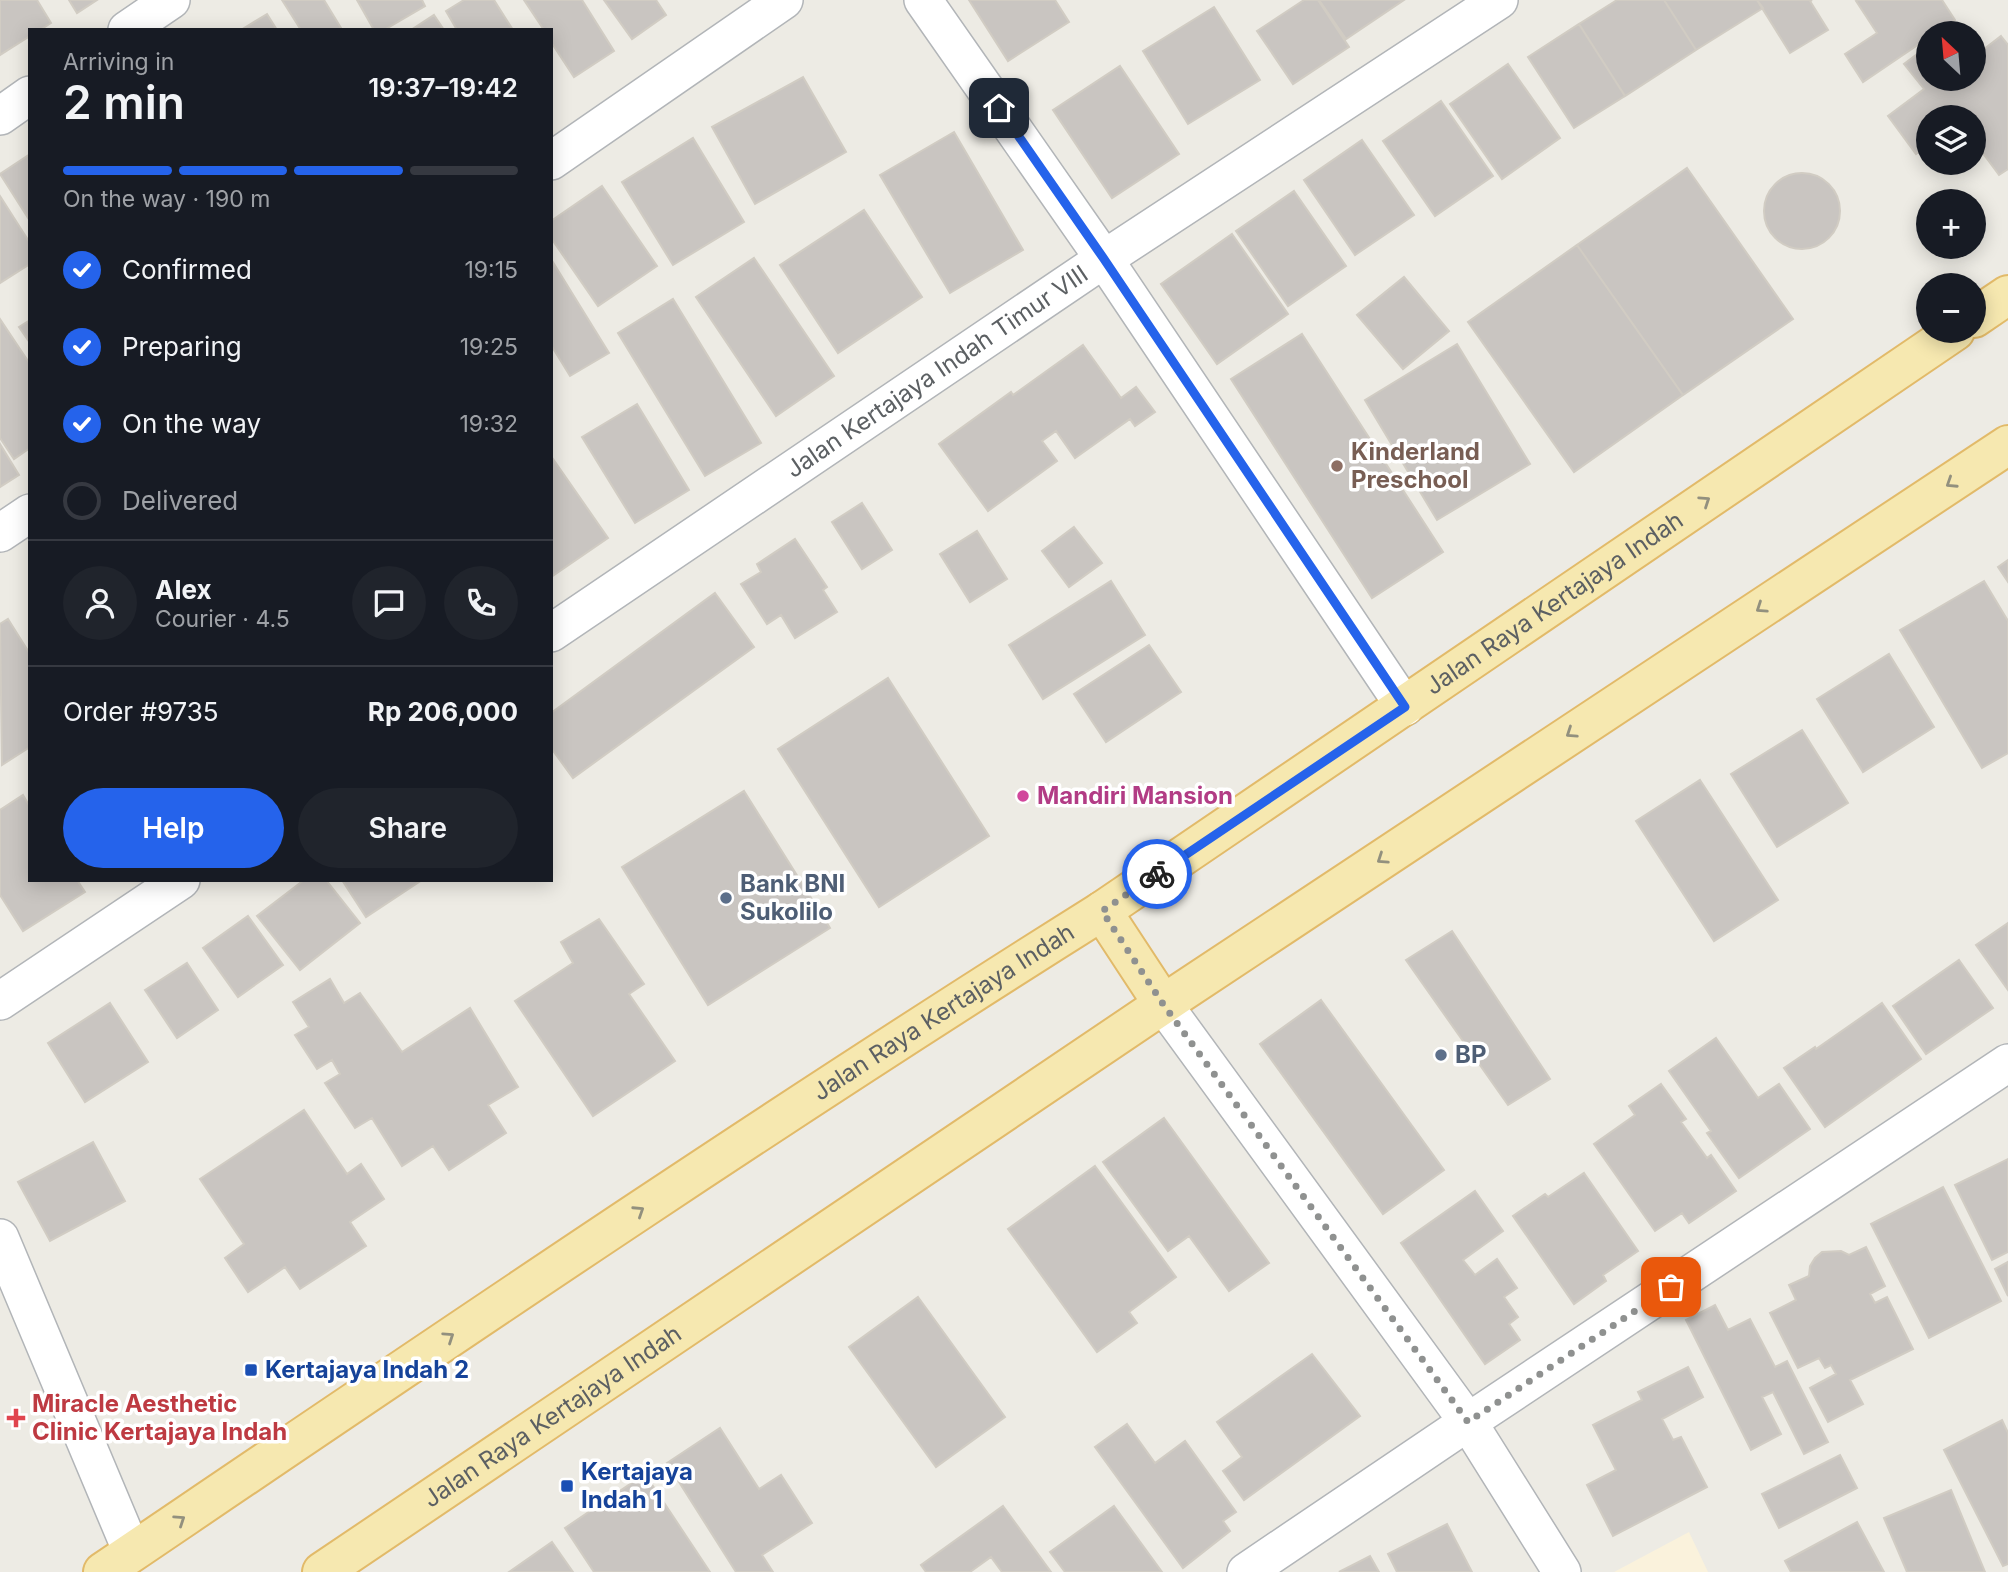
<!DOCTYPE html>
<meta charset="utf-8">
<style>
:root{--surface:#171b24;--page:#20242c;--text:#f1f3f6;--muted:#9ea1a6;--line:#363941;--accent:#2563eb}
body{margin:0;font-family:Inter,sans-serif;background:var(--page);color:var(--text);height:100vh;display:flex;flex-direction:column;font-size:26px;white-space:nowrap}
*{box-sizing:border-box;margin:0}
p{font-size:23px;color:var(--muted)}
.icon{flex:none;width:38px;height:38px;fill:none;stroke:currentColor;stroke-width:2;stroke-linecap:round;stroke-linejoin:round}
.map{position:relative;flex:1;overflow:hidden}
.panel{position:absolute;left:28px;top:28px;width:525px;height:854px;display:flex;flex-direction:column;background:var(--surface);border-radius:0px;box-shadow:0 4px 18px #0003}
.panel>*{flex:none}
.needle{width:46px;rotate:334deg}
.buttons{position:absolute;left:1916px;top:21px;display:grid;gap:14px}
.buttons a{display:grid;place-items:center;width:70px;height:70px;border-radius:50%;background:var(--surface);box-shadow:0 4px 18px #0003;font-size:35px}
.pin{position:absolute;display:grid;place-items:center;width:60px;height:60px;color:#fff;margin:-30px;border-radius:14px;box-shadow:0 4px 10px #0006}
.courier{position:absolute;display:grid;place-items:center;width:70px;height:70px;margin:-35px;border:5px solid #2563eb;border-radius:50%;background:#fff;color:#222;box-shadow:0 2px 9px #0007}
.headline em{font-style:normal;font-weight:600}
.headline div{display:flex;flex-direction:column-reverse}
.headline{display:flex;align-items:center;justify-content:space-between;height:119px;padding:0 35px}
h1{font-size:46px;font-weight:600;line-height:52px}
.bar{display:grid;grid-template-columns:repeat(4,1fr);gap:10px 7px;align-content:center;height:84px;padding:0 35px}
.bar i{height:9px;border-radius:5px;background:var(--line)}
.bar .active{background:var(--accent)}
.bar p{grid-column:span 4}
.line{display:flex;align-items:center;gap:18px;padding:0 35px;border-top:2px solid var(--line)}
.line div{flex:1}
.round{display:grid;place-items:center;flex:none;width:74px;height:74px;border-radius:37px;background:var(--page)}
ol{padding:0 35px;list-style:none}
li{display:flex;align-items:center;gap:21px;height:77px}
li p{margin-inline-start:auto}
li .icon{padding:7px;border-radius:50%;background:var(--accent);color:#fff;stroke-width:4}
li:last-child{color:var(--muted)}
li i{width:38px;height:38px;border:4px solid var(--line);border-radius:50%}
.cta{display:flex;gap:14px;margin-top:auto;padding:14px 35px}
.cta a{flex:1;height:80px;border-radius:42px;background:var(--accent);color:#fff;font-size:28px;font-weight:600;line-height:80px;text-align:center}
.cta a+a{background:var(--page);color:var(--text)}
.map>svg:first-child{display:block}
.commercial{fill:#faf2dc}
.building{fill:#c9c5c1;stroke:#d1ccc3;stroke-width:2}
.lines{fill:none;stroke-linecap:round;stroke-linejoin:round}
.minor-casing{stroke:#b2b5b8;stroke-width:40}
.primary-casing{stroke:#e2ba69;stroke-width:42}
.minor{stroke:#fff;stroke-width:37}
.primary{stroke:#f6e8b0;stroke-width:38}
.oneway{stroke:#92907e}
.done{stroke:#8f9190;stroke-width:7;stroke-dasharray:0 12.6}
.route{stroke:#2563eb;stroke-width:9}
.education-dot{fill:#8d6e63;stroke:#fff;stroke-width:2.5}
.hotel-dot{fill:#d1479c;stroke:#fff;stroke-width:2.5}
.service-dot{fill:#5c6f8a;stroke:#fff;stroke-width:2.5}
.transit-dot{fill:#1a4fb4;stroke:#fff;stroke-width:2.5}
.health-dot{fill:#e0444e;stroke:#fff;stroke-width:2.5}
.labels{text-anchor:middle;stroke-width:7;stroke-linejoin:round;paint-order:stroke}
.street-label{font-size:24px;fill:#5c6063;stroke:#fff}
.education-label{font-size:24px;font-weight:bold;fill:#785e54;stroke:#fff;text-anchor:start}
.hotel-label{font-size:24px;font-weight:bold;fill:#b23c85;stroke:#fff;text-anchor:start}
.service-label{font-size:24px;font-weight:bold;fill:#4e5e75;stroke:#fff;text-anchor:start}
.transit-label{font-size:24px;font-weight:bold;fill:#164399;stroke:#fff;text-anchor:start}
.health-label{font-size:24px;font-weight:bold;fill:#be3a42;stroke:#fff;text-anchor:start}
</style>
<div class="map">
<svg width="2008" height="1572" viewBox="0 0 2008 1572">
<rect width="100%" height="100%" fill="#edebe4"/>
<!-- commercial -->
<path class="commercial" d="M 1689,1532 L 1708,1572 L 1614,1572 Z"/>
<!-- building -->
<path class="building" d="M 0,0 L 37,0 L 51,23 L 40,30 L 30,30 L 30,36 L 0,55 Z
M 69,0 L 97,0 L 77,13 Z
M 282,0 L 324,0 L 341,28 L 338,30 L 301,30 Z
M 357,0 L 422,0 L 425,6 L 384,30 L 374,30 Z
M 464,0 L 494,0 L 513,30 L 457,30 L 446,11 Z
M 524,0 L 582,0 L 614,51 L 574,77 L 551,42 L 551,30 L 544,30 Z
M 604,0 L 656,0 L 666,15 L 632,39 Z
M 969,0 L 1055,0 L 1069,22 L 1008,61 Z
M 1304,0 L 1318,0 L 1349,47 L 1293,84 L 1257,31 Z
M 1319,0 L 1404,0 L 1346,39 Z
M 1617,0 L 1664,0 L 1696,50 L 1625,96 L 1579,24 Z
M 1664,0 L 1757,0 L 1763,8 L 1696,50 Z
M 1757,0 L 1812,0 L 1810,1 L 1828,30 L 1790,53 Z
M 1858,0 L 1942,0 L 1955,20 L 1936,33 L 1928,33 L 1928,38 L 1863,82 L 1845,54 L 1877,33 L 1856,1 Z
M 1214,7 L 1260,80 L 1188,124 L 1143,51 Z
M 267,14 L 277,30 L 241,30 Z
M 434,15 L 444,30 L 411,30 Z
M 1579,24 L 1625,96 L 1574,128 L 1528,57 Z
M 2001,36 L 2008,45 L 2008,169 L 1999,175 L 1979,148 L 1974,152 L 1974,117 L 1928,117 L 1928,145 L 1916,154 L 1888,116 L 1924,89 L 1904,64 L 1928,46 L 1928,79 L 1974,79 L 1974,47 L 1979,53 Z
M 1508,64 L 1560,138 L 1502,179 L 1450,104 Z
M 1120,66 L 1179,154 L 1112,198 L 1053,110 Z
M 803,77 L 846,152 L 755,204 L 712,127 Z
M 1441,101 L 1493,176 L 1435,216 L 1383,141 Z
M 954,132 L 1023,250 L 950,293 L 880,175 Z
M 693,138 L 744,222 L 673,265 L 622,182 Z
M 1362,140 L 1414,215 L 1355,255 L 1304,180 Z
M 30,154 L 30,221 L 0,174 Z
M 1687,168 L 1793,319 L 1683,395 L 1577,245 Z
M1764 211a38 38 0 1 1 76 0a38 38 0 1 1-76 0Z
M 602,186 L 657,266 L 598,306 L 551,238 L 551,221 Z
M 1294,191 L 1346,266 L 1288,306 L 1236,231 Z
M 0,196 L 30,243 L 30,264 L 0,283 Z
M 864,210 L 922,297 L 838,353 L 780,265 Z
M 1232,234 L 1288,314 L 1217,364 L 1161,284 Z
M 1577,245 L 1683,395 L 1574,472 L 1468,322 Z
M 754,258 L 834,376 L 776,416 L 696,297 Z
M 551,259 L 609,353 L 570,376 L 551,345 Z
M 1404,277 L 1449,331 L 1403,369 L 1357,315 Z
M 673,299 L 761,443 L 705,476 L 618,333 Z
M 0,319 L 30,364 L 30,448 L 14,459 L 0,438 Z
M 30,320 L 30,343 L 19,327 Z
M 1302,334 L 1443,552 L 1372,598 L 1231,379 Z
M 1457,344 L 1530,464 L 1437,520 L 1365,400 Z
M 1083,345 L 1121,398 L 1136,387 L 1155,412 L 1135,426 L 1130,419 L 1075,458 L 1056,431 L 1042,441 L 1057,461 L 988,511 L 939,444 L 1011,392 L 1013,395 Z
M 637,404 L 689,490 L 635,523 L 582,437 Z
M 0,444 L 19,475 L 0,487 Z
M 551,456 L 608,538 L 551,577 Z
M 862,503 L 892,550 L 862,569 L 832,522 Z
M 1074,527 L 1102,563 L 1069,587 L 1042,551 Z
M 977,531 L 1007,579 L 970,602 L 940,554 Z
M 795,539 L 827,587 L 823,590 L 837,612 L 795,638 L 781,615 L 767,624 L 741,584 L 761,572 L 757,564 Z
M 2008,560 L 2008,582 L 1998,567 Z
M 1111,581 L 1145,635 L 1043,699 L 1009,645 Z
M 1984,581 L 2008,621 L 2008,753 L 1982,768 L 1900,630 Z
M 715,593 L 754,647 L 573,778 L 551,748 L 551,713 Z
M 8,619 L 30,654 L 30,747 L 2,765 L 0,624 Z
M 1149,645 L 1181,692 L 1106,742 L 1074,694 Z
M 1889,654 L 1934,727 L 1863,772 L 1817,699 Z
M 888,678 L 989,836 L 879,907 L 778,749 Z
M 1802,730 L 1848,803 L 1777,847 L 1731,774 Z
M 1700,780 L 1778,900 L 1714,941 L 1636,821 Z
M 744,791 L 830,928 L 708,1005 L 622,867 Z
M 23,795 L 30,807 L 30,880 L 77,880 L 85,892 L 23,931 L 0,895 L 0,810 Z
M 304,880 L 326,880 L 360,923 L 300,970 L 257,916 Z
M 342,880 L 422,880 L 366,917 Z
M 248,916 L 283,965 L 238,997 L 203,948 Z
M 599,919 L 644,984 L 629,994 L 675,1061 L 593,1116 L 515,1001 L 573,963 L 561,942 Z
M 2008,923 L 2008,990 L 1976,945 Z
M 1452,931 L 1550,1079 L 1508,1105 L 1406,960 Z
M 1959,960 L 1993,1008 L 1926,1054 L 1893,1006 Z
M 187,963 L 218,1010 L 177,1038 L 145,990 Z
M 330,979 L 344,1003 L 360,993 L 402,1052 L 470,1008 L 518,1087 L 488,1105 L 506,1133 L 449,1170 L 433,1146 L 402,1166 L 372,1118 L 355,1128 L 325,1083 L 340,1074 L 332,1060 L 317,1069 L 295,1035 L 309,1027 L 293,1002 Z
M 1321,1000 L 1444,1170 L 1383,1214 L 1260,1044 Z
M 110,1003 L 148,1062 L 85,1102 L 48,1043 Z
M 1882,1003 L 1921,1059 L 1825,1127 L 1784,1068 L 1815,1047 L 1816,1049 Z
M 1716,1038 L 1758,1098 L 1779,1084 L 1810,1129 L 1739,1178 L 1707,1133 L 1711,1131 L 1669,1071 Z
M 1661,1084 L 1686,1119 L 1681,1122 L 1707,1158 L 1711,1155 L 1736,1191 L 1689,1223 L 1682,1213 L 1655,1231 L 1594,1144 L 1635,1115 L 1629,1106 Z
M 304,1110 L 347,1174 L 361,1164 L 384,1199 L 350,1222 L 366,1246 L 300,1289 L 285,1267 L 248,1292 L 225,1258 L 244,1244 L 200,1179 Z
M 1164,1118 L 1269,1263 L 1229,1291 L 1189,1236 L 1168,1251 L 1103,1162 Z
M 93,1142 L 125,1201 L 50,1241 L 18,1182 Z
M 2008,1159 L 2008,1252 L 1992,1260 L 1955,1185 Z
M 1095,1166 L 1176,1277 L 1129,1312 L 1137,1323 L 1097,1352 L 1008,1229 Z
M 1584,1173 L 1638,1251 L 1603,1275 L 1606,1281 L 1574,1304 L 1513,1216 L 1545,1194 L 1548,1197 Z
M 1943,1187 L 2001,1301 L 1929,1338 L 1871,1224 Z
M 1475,1191 L 1503,1231 L 1463,1260 L 1475,1275 L 1497,1259 L 1517,1288 L 1504,1297 L 1518,1317 L 1509,1324 L 1520,1340 L 1485,1364 L 1401,1243 Z
M 1866,1247 L 1885,1286 L 1870,1294 L 1875,1303 L 1887,1297 L 1913,1349 L 1850,1380 L 1863,1404 L 1828,1422 L 1810,1388 L 1836,1374 L 1831,1365 L 1825,1368 L 1819,1358 L 1798,1368 L 1770,1313 L 1796,1300 L 1789,1285 L 1809,1276 L 1810,1266 L 1815,1258 L 1822,1252 L 1841,1251 L 1849,1255 Z
M 2008,1262 L 2008,1296 L 1995,1269 Z
M 918,1297 L 1005,1417 L 936,1467 L 849,1347 Z
M 1715,1305 L 1728,1330 L 1750,1319 L 1775,1367 L 1787,1361 L 1828,1442 L 1804,1454 L 1773,1392 L 1762,1397 L 1781,1434 L 1751,1450 L 1686,1320 Z
M 1312,1354 L 1360,1416 L 1244,1500 L 1223,1471 L 1242,1457 L 1217,1422 Z
M 1688,1367 L 1703,1397 L 1662,1419 L 1673,1440 L 1681,1437 L 1707,1487 L 1613,1536 L 1587,1485 L 1616,1470 L 1593,1425 L 1642,1400 L 1638,1392 Z
M 2002,1420 L 2008,1433 L 2008,1564 L 2003,1566 L 1944,1450 Z
M 1127,1424 L 1155,1463 L 1185,1441 L 1236,1512 L 1223,1521 L 1230,1531 L 1183,1568 L 1095,1447 Z
M 720,1428 L 759,1489 L 781,1475 L 812,1523 L 762,1555 L 773,1572 L 736,1572 L 667,1463 Z
M 1840,1455 L 1857,1488 L 1779,1528 L 1762,1494 Z
M 645,1474 L 710,1572 L 594,1572 L 565,1528 Z
M 1951,1490 L 1985,1572 L 1907,1572 L 1884,1518 Z
M 1003,1506 L 1051,1572 L 1002,1572 L 991,1557 L 970,1572 L 926,1572 L 921,1565 Z
M 1114,1506 L 1162,1572 L 1065,1572 L 1050,1552 Z
M 1857,1522 L 1884,1572 L 1791,1572 L 1785,1561 Z
M 1447,1524 L 1472,1572 L 1397,1572 L 1388,1554 Z
M 552,1542 L 573,1572 L 509,1572 Z
M 1370,1556 L 1379,1572 L 1339,1572 Z"/>
<g class="lines">
<!-- minor casing -->
<g class="minor-casing">
<g id="minor">
<path d="M 923,0 L 1104,259 L 1405,707"/>
<path d="M 127,30 L 171,0"/>
<path d="M 0,116 L 30,95"/>
<path d="M 551,161 L 784,0"/>
<path d="M 0,533 L 30,513"/>
<path id="s1" d="M 551,633 L 1104,259 L 1499,0"/>
<path d="M 0,1001 L 181,880"/>
<path d="M 1163,1004 L 1468,1422 L 1562,1572"/>
<path d="M 0,1238 L 132,1552"/>
<path d="M 1246,1572 L 1468,1422 L 2008,1063"/>
</g>
</g>
<!-- primary casing -->
<g class="primary-casing">
<g id="primary">
<path d="M 1974,318 L 2008,295"/>
<path d="M 1102,911 L 1163,1004"/>
<path id="s2" d="M 103,1572 C 434,1348 764,1123 1102,911 L 1955,331"/>
<path id="s3" d="M 322,1572 L 1177,995 L 2008,445"/>
</g>
</g>
<!-- minor -->
<use href="#minor" class="minor"/>
<!-- primary -->
<use href="#primary" class="primary"/>
</g>
<!-- one-way arrows -->
<defs><path id="oneway-chevron" d="M-2-3.5L2.5 0L-2 3.5" fill="none" stroke-width="1.6" stroke-linecap="round" stroke-linejoin="round" transform="scale(1.75)"/></defs>
<g class="oneway">
<use href="#oneway-chevron" transform="translate(1951 483) rotate(147)"/>
<use href="#oneway-chevron" transform="translate(1705 501) rotate(-34)"/>
<use href="#oneway-chevron" transform="translate(1761 608) rotate(146)"/>
<use href="#oneway-chevron" transform="translate(1571 733) rotate(146)"/>
<use href="#oneway-chevron" transform="translate(1382 859) rotate(146)"/>
<use href="#oneway-chevron" transform="translate(639 1211) rotate(-33)"/>
<use href="#oneway-chevron" transform="translate(449 1337) rotate(-34)"/>
<use href="#oneway-chevron" transform="translate(180 1520) rotate(-34)"/>
</g>
<g class="lines">
<!-- done -->
<path class="done" d="M 1157,874 L 1102,911 L 1163,1004 L 1468,1422 L 1671,1287"/>
<!-- route -->
<path class="route" d="M 999,108 L 1104,259 L 1405,707 L 1157,874"/>
</g>
<!-- markers -->
<circle class="education-dot" cx="1337" cy="466" r="7"/>
<circle class="hotel-dot" cx="1023" cy="796" r="7"/>
<g class="service-dot">
<circle cx="726" cy="898" r="7"/>
<circle cx="1441" cy="1055" r="7"/>
</g>
<g class="transit-dot">
<rect x="244" y="1363" width="14" height="14" rx="3.5"/>
<rect x="560" y="1479" width="14" height="14" rx="3.5"/>
</g>
<path class="health-dot" d="M12.5 1407.5h7v7h7v7h-7v7h-7v-7h-7v-7h7z"/>
<g class="labels">
<!-- street labels -->
<g class="street-label">
<text dy="8" stroke="none"><textPath href="#s1" startOffset="466">Jalan Kertajaya Indah Timur VIII</textPath></text>
<text dy="8" stroke="none"><textPath href="#s2" startOffset="1745">Jalan Raya Kertajaya Indah</textPath></text>
<text dy="8" stroke="none"><textPath href="#s2" startOffset="1010">Jalan Raya Kertajaya Indah</textPath></text>
<text dy="8" stroke="none"><textPath href="#s3" startOffset="278">Jalan Raya Kertajaya Indah</textPath></text>
</g>
<!-- education labels -->
<g class="education-label">
<text x="1351" y="460">Kinderland<tspan x="1351" dy="28">Preschool</tspan></text>
</g>
<!-- hotel labels -->
<g class="hotel-label">
<text x="1037" y="804">Mandiri Mansion</text>
</g>
<!-- service labels -->
<g class="service-label">
<text x="740" y="892">Bank BNI<tspan x="740" dy="28">Sukolilo</tspan></text>
<text x="1455" y="1063">BP</text>
</g>
<!-- transit labels -->
<g class="transit-label">
<text x="265" y="1378">Kertajaya Indah 2</text>
<text x="581" y="1480">Kertajaya<tspan x="581" dy="28">Indah 1</tspan></text>
</g>
<!-- health labels -->
<g class="health-label">
<text x="32" y="1412">Miracle Aesthetic<tspan x="32" dy="28">Clinic Kertajaya Indah</tspan></text>
</g>
</g>
</svg>
<div class="buttons">
<a><svg class="needle" viewBox="-14 -14 28 28"><path d="M0-13l5 13h-10z" fill="#e53935"/><path d="M0 13l5-13h-10z" fill="#9ea1a6"/></svg></a>
<a><svg class="icon" aria-label="layers" viewBox="0 0 24 24"><path d="M12 4l9 5-9 5-9-5zM3 14l9 5 9-5"/></svg></a>
<a>+</a>
<a>−</a>
</div>
<div class="pin" style="left:1671px;top:1287px;background:#ea580c"><svg class="icon" aria-label="bag" viewBox="0 0 24 24"><path d="M5 8h14l-1 12H6zM9 8a3 3 0 0 1 6 0"/></svg></div>
<div class="pin" style="left:999px;top:108px;background:#1f2937"><svg class="icon" aria-label="home" viewBox="0 0 24 24"><path d="M3 11l9-7 9 7M6 9v11h12V9"/></svg></div>
<div class="courier" style="left:1157px;top:874px"><svg class="icon" aria-label="bike" viewBox="0 0 24 24"><circle cx="6" cy="16" r="4"/><circle cx="18" cy="16" r="4"/><path d="M6 16l4-8h5l3 8M10 8l3 8H6M13 5h3"/></svg></div>
<section class="panel">
<div class="headline"><div><h1>2 min</h1><p>Arriving in</p></div><em>19:37–19:42</em></div>
<div class="bar"><i class="active"></i><i class="active"></i><i class="active"></i><i></i><p>On the way · 190 m</p></div>
<ol>
<li><svg class="icon" aria-label="check" viewBox="0 0 24 24"><path d="M5 12l5 5 9-10"/></svg>Confirmed<p>19:15</p></li>
<li><svg class="icon" aria-label="check" viewBox="0 0 24 24"><path d="M5 12l5 5 9-10"/></svg>Preparing<p>19:25</p></li>
<li><svg class="icon" aria-label="check" viewBox="0 0 24 24"><path d="M5 12l5 5 9-10"/></svg>On the way<p>19:32</p></li>
<li><i></i>Delivered</li>
</ol>
<div class="line" style="height:126px"><a class="round"><svg class="icon" aria-label="person" viewBox="0 0 24 24"><circle cx="12" cy="8" r="4"/><path d="M4 21q1-7 8-7t8 7"/></svg></a><div><b>Alex</b><p>Courier · 4.5</p></div><a class="round"><svg class="icon" aria-label="chat" viewBox="0 0 24 24"><path d="M4 5h16v11H9l-5 4z"/></svg></a><a class="round"><svg class="icon" aria-label="phone" viewBox="0 0 24 24"><path d="M5 4h4l2 5-3 2q2 4 5 5l2-3 5 2v4C11 20 4 13 5 4z"/></svg></a></div>
<div class="line" style="height:91px"><div>Order #9735</div><b>Rp 206,000</b></div>
<div class="cta"><a>Help</a><a>Share</a></div>
</section>
</div>
